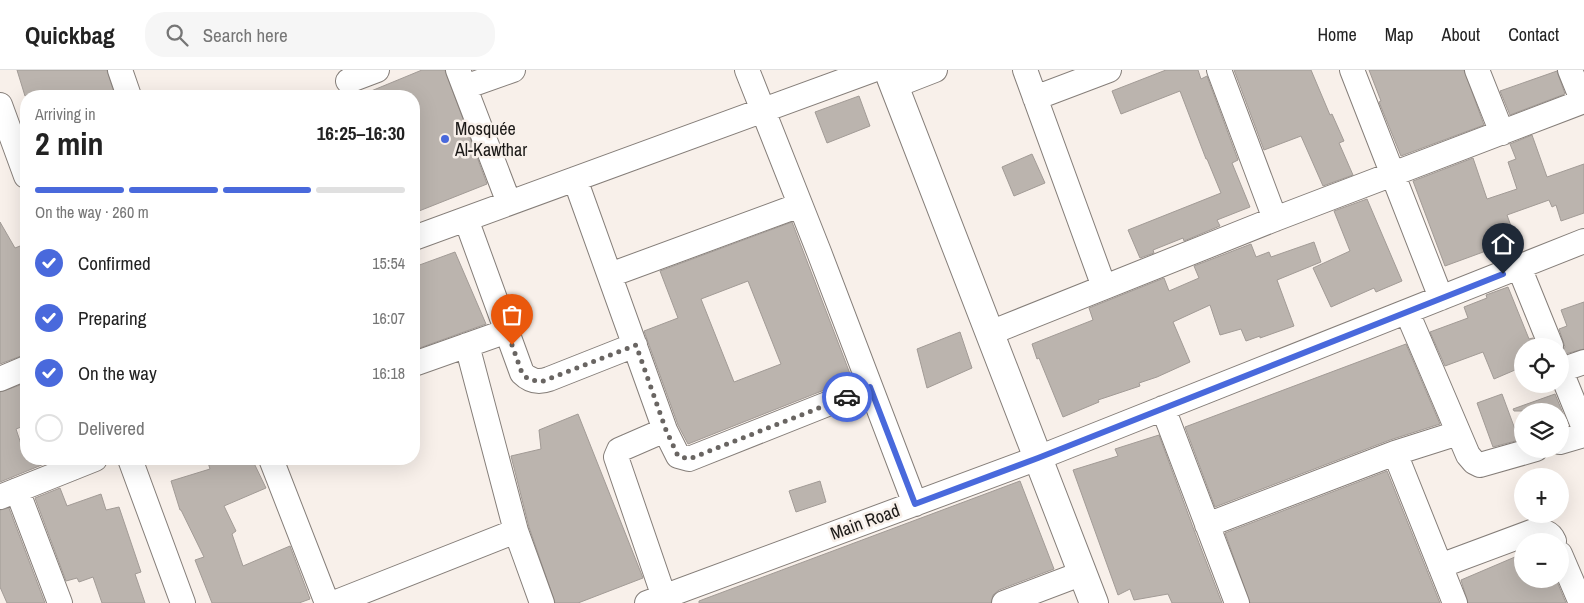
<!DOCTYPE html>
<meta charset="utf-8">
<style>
:root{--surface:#fff;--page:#f6f6f6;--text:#222;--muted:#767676;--line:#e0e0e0;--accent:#4969dc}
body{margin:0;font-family:"Archivo Narrow",sans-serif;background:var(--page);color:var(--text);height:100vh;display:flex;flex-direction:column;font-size:19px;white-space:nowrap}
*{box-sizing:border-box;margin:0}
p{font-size:16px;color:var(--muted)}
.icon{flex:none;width:28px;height:28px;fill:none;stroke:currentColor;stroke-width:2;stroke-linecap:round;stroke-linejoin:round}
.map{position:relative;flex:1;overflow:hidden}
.details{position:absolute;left:20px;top:20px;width:400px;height:375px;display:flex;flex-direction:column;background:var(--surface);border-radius:20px;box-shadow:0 5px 20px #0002}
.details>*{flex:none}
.fabs{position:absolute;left:1514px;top:268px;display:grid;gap:10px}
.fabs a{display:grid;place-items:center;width:55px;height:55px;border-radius:50%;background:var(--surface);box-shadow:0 5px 20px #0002;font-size:25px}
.pin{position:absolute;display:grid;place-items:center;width:42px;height:42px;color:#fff;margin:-51px -21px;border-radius:50% 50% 50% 0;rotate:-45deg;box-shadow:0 0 5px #0007}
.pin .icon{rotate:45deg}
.courier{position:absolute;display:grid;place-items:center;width:50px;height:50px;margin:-25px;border:4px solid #4969dc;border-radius:50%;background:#fff;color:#222;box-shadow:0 1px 6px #0007}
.headline em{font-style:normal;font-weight:700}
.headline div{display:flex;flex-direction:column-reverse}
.headline{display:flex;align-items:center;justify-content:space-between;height:85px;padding:0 15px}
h1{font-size:32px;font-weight:700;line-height:38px}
.bar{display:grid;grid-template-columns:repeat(4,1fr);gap:8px 5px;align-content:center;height:60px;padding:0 15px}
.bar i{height:6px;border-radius:4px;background:var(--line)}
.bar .current{background:var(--accent)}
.bar p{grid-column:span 4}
ol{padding:0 15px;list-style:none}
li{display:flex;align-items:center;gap:15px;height:55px}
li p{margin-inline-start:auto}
li .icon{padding:5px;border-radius:50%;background:var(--accent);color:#fff;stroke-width:4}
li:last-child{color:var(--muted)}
li i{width:28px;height:28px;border:2px solid var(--line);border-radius:50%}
header{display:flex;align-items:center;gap:30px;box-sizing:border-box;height:70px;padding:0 25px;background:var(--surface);border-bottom:1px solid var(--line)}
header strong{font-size:24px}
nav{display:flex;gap:28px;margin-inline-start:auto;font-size:18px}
.search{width:350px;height:45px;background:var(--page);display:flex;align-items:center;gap:12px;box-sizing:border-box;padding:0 18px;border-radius:20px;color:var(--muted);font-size:19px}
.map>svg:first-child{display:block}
.building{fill:#bbb4ae;stroke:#a29b96;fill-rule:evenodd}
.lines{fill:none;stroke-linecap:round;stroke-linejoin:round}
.minor-casing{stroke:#857e79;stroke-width:26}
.tertiary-casing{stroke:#857e79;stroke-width:30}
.minor{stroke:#fff;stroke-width:24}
.tertiary{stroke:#fff;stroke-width:28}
.done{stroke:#696562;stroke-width:5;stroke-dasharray:0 9}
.route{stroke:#4969dc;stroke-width:6}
.poi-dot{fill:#4969dc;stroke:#f8f0ea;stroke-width:2}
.labels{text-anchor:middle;stroke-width:5;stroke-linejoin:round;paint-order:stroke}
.poi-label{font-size:18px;fill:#1c1a18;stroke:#f8f0ea;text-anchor:start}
.street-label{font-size:18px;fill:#1c1a18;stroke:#f8f0ea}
</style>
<header>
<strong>Quickbag</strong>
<div class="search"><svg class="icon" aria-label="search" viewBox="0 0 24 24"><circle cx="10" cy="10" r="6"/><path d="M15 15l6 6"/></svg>Search here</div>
<nav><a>Home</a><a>Map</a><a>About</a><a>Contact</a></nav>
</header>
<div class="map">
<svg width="1584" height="533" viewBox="0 0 1584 533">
<rect width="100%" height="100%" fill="#f8f0ea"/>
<!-- building -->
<path class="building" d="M 17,0 L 107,0 L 115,26 L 25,26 Z
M 422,0 L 445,0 L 487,114 L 414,143 L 414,26 L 359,26 Z
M 1166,0 L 1198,0 L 1201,9 L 1207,6 L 1238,90 L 1232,93 L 1250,137 L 1217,150 L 1220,156 L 1184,171 L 1183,168 L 1153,180 L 1154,183 L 1140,188 L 1128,160 L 1221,123 L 1207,89 L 1206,89 L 1180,21 L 1121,44 L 1112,21 Z
M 1234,0 L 1311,0 L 1330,45 L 1332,44 L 1344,71 L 1339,73 L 1353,105 L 1323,116 L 1301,66 L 1264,80 Z
M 1369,0 L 1464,0 L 1484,55 L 1401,86 L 1379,32 L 1381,31 Z
M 1557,1 L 1565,24 L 1510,45 L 1500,21 Z
M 859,26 L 870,56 L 827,73 L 815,42 Z
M 1532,65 L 1547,107 L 1584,94 L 1584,143 L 1561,151 L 1556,135 L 1552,137 L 1549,130 L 1507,145 L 1516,170 L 1445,196 L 1413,111 L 1473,88 L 1487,129 L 1517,119 L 1508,92 L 1516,89 L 1510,74 Z
M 1032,84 L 1045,113 L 1014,126 L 1002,97 Z
M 1367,129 L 1402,211 L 1376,222 L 1374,218 L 1331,237 L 1313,198 L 1350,181 L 1334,141 Z
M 0,152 L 15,178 L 20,176 L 26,191 L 26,284 L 0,294 Z
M 792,152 L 852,309 L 688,374 L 678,355 L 644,261 L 678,248 L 660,201 ZM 748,211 L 781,294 L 734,312 L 701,229 Z
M 1314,172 L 1321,192 L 1277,210 L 1294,256 L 1260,268 L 1260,266 L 1246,271 L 1241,259 L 1220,265 L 1210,235 L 1173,252 L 1190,292 L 1157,307 L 1139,313 L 1140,316 L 1098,330 L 1099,332 L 1063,347 L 1039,288 L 1037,289 L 1032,274 L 1093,250 L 1089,238 L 1164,208 L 1169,221 L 1199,208 L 1194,196 L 1251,174 L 1256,187 L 1269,182 L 1271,187 Z
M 455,182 L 486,254 L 414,280 L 414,197 Z
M 1508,217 L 1529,269 L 1533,268 L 1536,276 L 1522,276 L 1522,297 L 1494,309 L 1483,282 L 1445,296 L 1430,262 L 1468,248 L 1464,237 L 1487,228 L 1486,225 Z
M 1584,232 L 1584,279 L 1561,285 L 1565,277 L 1559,259 L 1567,256 L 1561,240 Z
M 960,262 L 972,298 L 927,318 L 917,279 Z
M 1406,274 L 1440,354 L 1390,370 L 1215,437 L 1185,357 Z
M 26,313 L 26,355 L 16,359 L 26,389 L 48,389 L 49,392 L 0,412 L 0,322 Z
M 1502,324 L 1519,370 L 1493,377 L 1477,333 Z
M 1555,324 L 1565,348 L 1560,350 L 1560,341 L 1514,341 L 1513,339 Z
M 578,344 L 643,508 L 578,533 L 555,533 L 529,457 L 511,386 L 541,379 L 539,360 Z
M 1159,365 L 1194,460 L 1222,533 L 1172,533 L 1168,524 L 1134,530 L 1130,519 L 1118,525 L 1073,400 L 1118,386 L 1115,379 Z
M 207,389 L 252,389 L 266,418 L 224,436 L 236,461 L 232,464 L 243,496 L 290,476 L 310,529 L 299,533 L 212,533 L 195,490 L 204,487 L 181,440 L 180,440 L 171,411 L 210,399 Z
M 1387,401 L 1440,533 L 1250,533 L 1225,463 Z
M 820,411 L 826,432 L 796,442 L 789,421 Z
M 1020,411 L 1054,499 L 999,520 L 993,525 L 991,533 L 699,533 L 699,531 Z
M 60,418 L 67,436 L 101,424 L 106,440 L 119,437 L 141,502 L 135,504 L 145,533 L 102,533 L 93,507 L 79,512 L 77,508 L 66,511 L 35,428 Z
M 9,438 L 45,533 L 7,533 L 0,517 L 0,440 Z
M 1522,484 L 1522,509 L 1556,509 L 1566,533 L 1468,533 L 1461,510 Z"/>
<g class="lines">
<!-- minor casing -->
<g class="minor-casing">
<path id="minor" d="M 120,0 L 129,26
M 458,0 L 509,133
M 747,0 L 819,182 L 915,434
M 1025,0 L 1104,217
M 1219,0 L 1275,149
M 1352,0 L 1441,228
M 1477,0 L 1502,63
M 1570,0 L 1583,32
M 348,11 L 377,0
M 894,16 L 935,0
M 465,17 L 513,0
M 1035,28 L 1109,0
M 0,35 L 26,106
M 575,109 L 665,360 L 619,380 L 616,387 L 664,527
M 466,149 L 522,303 C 530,311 538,313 549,309 L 635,275
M 414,168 L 873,0
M 1519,197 L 1551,276
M 610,205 L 800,135
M 1407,242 L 1468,385 L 1474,392 L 1480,395 L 1536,379
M 990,263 L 1275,149 L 1584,31
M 467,275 L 516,461 L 542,533
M 414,294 L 507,261
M 1560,299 L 1584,358
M 1561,300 L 1584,292
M 0,309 L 26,298
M 1163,338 L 1237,533
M 665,360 L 678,386 L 689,389 L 870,317
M 1560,372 L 1584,365
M 1395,383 L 1455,533
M 130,389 L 183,533
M 271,389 L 327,533
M 17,420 L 60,533
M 0,427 L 95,389
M 1207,455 L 1395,383 L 1458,363
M 1560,484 L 1581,533
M 1440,496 L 1534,461 C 1544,461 1550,462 1554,471
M 334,533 L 516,461
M 647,533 L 1038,388 L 1584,171
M 1004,533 L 1083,503"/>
</g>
<!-- tertiary casing -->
<g class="tertiary-casing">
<path id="tertiary" d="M 888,0 L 1094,533"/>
</g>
<!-- minor -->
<use href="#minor" class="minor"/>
<!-- tertiary -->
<use href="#tertiary" class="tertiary"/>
</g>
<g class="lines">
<!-- done -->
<path class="done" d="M 512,275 L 522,303 L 528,309 L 541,312 L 636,275 L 666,360 L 678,386 L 689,389 L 847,327"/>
<!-- route -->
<path class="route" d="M 847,327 L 870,317 L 915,434 L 1038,388 L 1503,204"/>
</g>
<!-- markers -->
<circle class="poi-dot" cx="445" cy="69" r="5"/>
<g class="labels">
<!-- poi labels -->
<g class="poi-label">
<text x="455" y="65">Mosquée<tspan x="455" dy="21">Al-Kawthar</tspan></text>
</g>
<!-- street labels -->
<g class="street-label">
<text transform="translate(865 452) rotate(-20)" y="6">Main Road</text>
</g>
</g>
</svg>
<div class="fabs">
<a><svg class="icon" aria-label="locate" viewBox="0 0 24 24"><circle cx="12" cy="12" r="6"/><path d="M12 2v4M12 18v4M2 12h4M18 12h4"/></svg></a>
<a><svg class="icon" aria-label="layers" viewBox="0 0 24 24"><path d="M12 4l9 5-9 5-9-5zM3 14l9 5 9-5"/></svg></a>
<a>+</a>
<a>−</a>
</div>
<div class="pin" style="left:512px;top:275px;background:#ea580c"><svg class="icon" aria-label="bag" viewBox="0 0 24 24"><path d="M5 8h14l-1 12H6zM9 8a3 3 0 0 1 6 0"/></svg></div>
<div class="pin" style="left:1503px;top:204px;background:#1f2937"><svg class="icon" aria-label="home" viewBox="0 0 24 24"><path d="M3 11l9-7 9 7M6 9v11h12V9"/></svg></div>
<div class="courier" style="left:847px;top:327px"><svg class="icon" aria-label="car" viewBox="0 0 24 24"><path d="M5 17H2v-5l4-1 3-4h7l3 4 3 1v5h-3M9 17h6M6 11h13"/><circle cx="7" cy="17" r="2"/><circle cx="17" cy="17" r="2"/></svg></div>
<section class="details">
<div class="headline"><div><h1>2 min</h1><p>Arriving in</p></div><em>16:25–16:30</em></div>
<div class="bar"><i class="current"></i><i class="current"></i><i class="current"></i><i></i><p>On the way · 260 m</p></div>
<ol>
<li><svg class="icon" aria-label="check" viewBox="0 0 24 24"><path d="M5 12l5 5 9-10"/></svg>Confirmed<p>15:54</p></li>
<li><svg class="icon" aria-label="check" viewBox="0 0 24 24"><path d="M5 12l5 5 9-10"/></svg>Preparing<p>16:07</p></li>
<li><svg class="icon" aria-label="check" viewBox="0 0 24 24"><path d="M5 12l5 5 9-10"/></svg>On the way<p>16:18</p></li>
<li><i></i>Delivered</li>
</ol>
</section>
</div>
